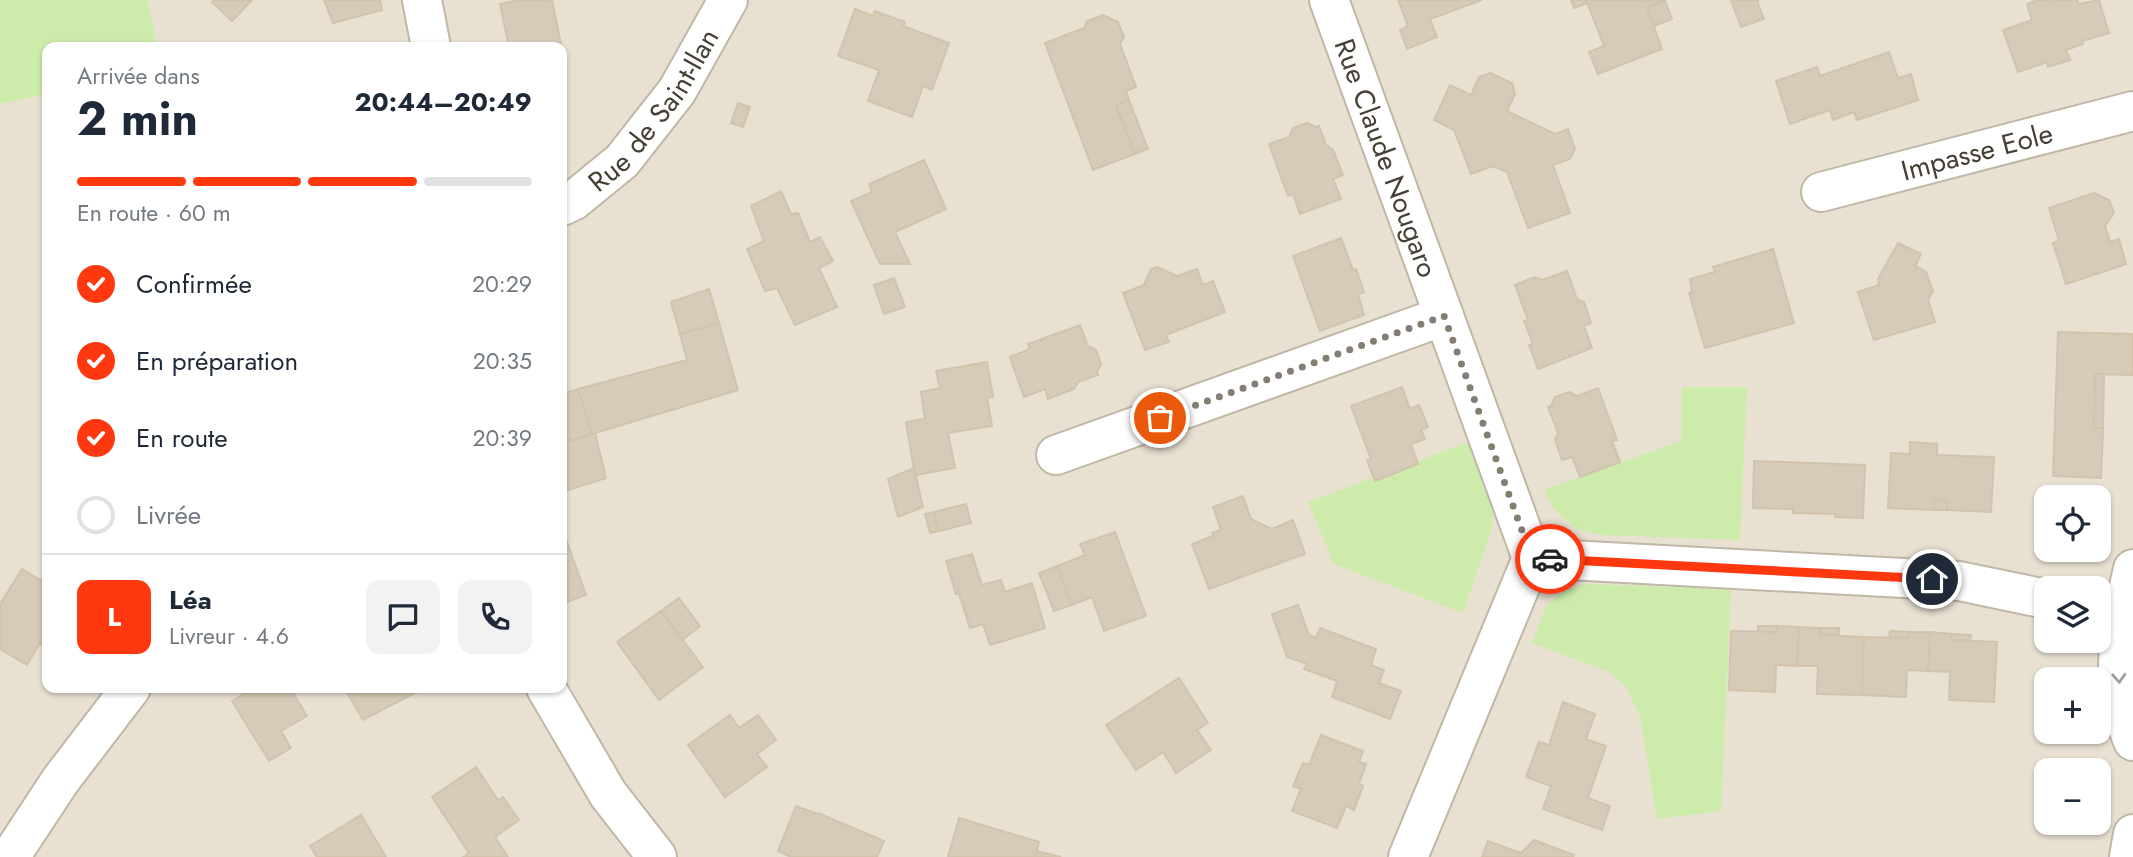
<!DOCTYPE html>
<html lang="fr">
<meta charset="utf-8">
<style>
:root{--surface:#fff;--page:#f2f2f3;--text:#1f2937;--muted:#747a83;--line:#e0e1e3;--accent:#ff3810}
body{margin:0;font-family:Jost,sans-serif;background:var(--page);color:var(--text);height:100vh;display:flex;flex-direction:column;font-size:26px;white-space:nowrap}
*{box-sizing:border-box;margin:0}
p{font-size:23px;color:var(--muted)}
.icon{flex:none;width:38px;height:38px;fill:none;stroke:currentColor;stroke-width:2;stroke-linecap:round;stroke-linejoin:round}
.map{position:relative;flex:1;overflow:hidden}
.details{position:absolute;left:42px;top:42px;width:525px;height:651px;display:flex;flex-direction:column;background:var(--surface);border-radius:14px;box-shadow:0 2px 5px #0004}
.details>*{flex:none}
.fabs{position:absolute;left:2034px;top:485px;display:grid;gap:14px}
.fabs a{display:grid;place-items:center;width:77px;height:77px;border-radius:14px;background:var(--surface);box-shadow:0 2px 5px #0004;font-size:35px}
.pin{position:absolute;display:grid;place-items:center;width:60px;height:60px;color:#fff;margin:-30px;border:4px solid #fff;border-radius:50%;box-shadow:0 2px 7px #0007}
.courier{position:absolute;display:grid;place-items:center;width:70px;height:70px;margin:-35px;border:5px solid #ff3810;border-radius:50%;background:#fff;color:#222;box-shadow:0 2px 9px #0007}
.head em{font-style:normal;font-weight:700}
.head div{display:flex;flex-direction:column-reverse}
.head{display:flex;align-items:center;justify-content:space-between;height:119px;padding:0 35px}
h1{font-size:46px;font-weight:700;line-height:52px}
.bar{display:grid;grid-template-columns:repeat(4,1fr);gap:10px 7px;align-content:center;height:84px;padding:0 35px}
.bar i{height:9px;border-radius:5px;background:var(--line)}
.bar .active{background:var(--accent)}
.bar p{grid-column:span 4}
.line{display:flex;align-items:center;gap:18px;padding:0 35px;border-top:2px solid var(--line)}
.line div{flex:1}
.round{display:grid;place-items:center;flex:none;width:74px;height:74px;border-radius:14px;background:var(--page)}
ol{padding:0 35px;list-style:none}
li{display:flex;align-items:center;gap:21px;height:77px}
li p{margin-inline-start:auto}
li .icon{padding:7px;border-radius:50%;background:var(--accent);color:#fff;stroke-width:4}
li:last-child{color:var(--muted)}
li i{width:38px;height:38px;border:4px solid var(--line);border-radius:50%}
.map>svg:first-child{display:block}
.residential{fill:#e8e1d2;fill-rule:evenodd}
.green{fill:#cdebaa}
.building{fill:#d6cbb9;stroke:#d1c3ac;stroke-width:2}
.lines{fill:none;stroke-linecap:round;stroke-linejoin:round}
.minor-casing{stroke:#c0b7a7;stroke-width:42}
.minor{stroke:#fff;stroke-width:38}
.oneway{stroke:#a29f9a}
.done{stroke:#837d72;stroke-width:7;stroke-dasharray:0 12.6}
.route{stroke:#ff3810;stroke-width:9}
.labels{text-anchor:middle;stroke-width:6;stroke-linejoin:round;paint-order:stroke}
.street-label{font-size:28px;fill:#463f34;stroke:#fff}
</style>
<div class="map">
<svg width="2133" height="857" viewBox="0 0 2133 857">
<rect width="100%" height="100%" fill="#f4efe5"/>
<!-- residential -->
<path class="residential" d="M 148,0 L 2133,0 L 2133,857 L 0,857 L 0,104 L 47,94 L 47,688 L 562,688 L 562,47 L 157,47 ZM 2046,497 L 2098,497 L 2098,550 L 2046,550 ZM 2046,588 L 2098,588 L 2098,640 L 2046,640 ZM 2046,679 L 2098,679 L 2098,732 L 2046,732 ZM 2046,770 L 2098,770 L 2098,822 L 2046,822 Z"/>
<!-- green -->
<path class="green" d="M 0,0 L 148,0 L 157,47 L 47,47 L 47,94 L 0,104 Z
M 1682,387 L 1747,387 L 1740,540 L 1602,535 L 1578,530 L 1554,509 L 1544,490 L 1681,441 Z
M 1474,440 L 1494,494 L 1492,528 L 1463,613 L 1334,564 L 1308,502 Z
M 1586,584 L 1731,589 L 1721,811 L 1657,819 L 1640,716 L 1626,687 L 1609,672 L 1532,643 L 1546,606 L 1563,591 Z"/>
<!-- building -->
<path class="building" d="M 214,0 L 252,0 L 232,21 L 212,2 Z
M 324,0 L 380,0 L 382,10 L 333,23 Z
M 518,0 L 552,0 L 561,44 L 543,47 L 509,47 L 500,4 Z
M 1398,0 L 1482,0 L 1430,19 L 1437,37 L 1407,49 L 1400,30 L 1408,26 Z
M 1571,0 L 1664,0 L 1647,8 L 1662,49 L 1598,74 L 1589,52 L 1604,46 L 1587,3 L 1574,8 Z
M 1731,0 L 1759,0 L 1757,1 L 1764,19 L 1741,27 Z
M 2038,0 L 2048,0 L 2049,2 L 2056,0 L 2077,0 L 2079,4 L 2099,0 L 2109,33 L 2082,41 L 2083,44 L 2066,50 L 2070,60 L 2048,67 L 2047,62 L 2018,72 L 2003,30 L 2032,20 L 2027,4 Z
M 1665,1 L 1672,19 L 1654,26 L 1647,8 Z
M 855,9 L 873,16 L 875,11 L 905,22 L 903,26 L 949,43 L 932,90 L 923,86 L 912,117 L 868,101 L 879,70 L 838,56 Z
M 1103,15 L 1118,22 L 1124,37 L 1120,44 L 1136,87 L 1126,91 L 1129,100 L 1116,105 L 1135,154 L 1093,170 L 1045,43 L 1084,28 L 1087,21 Z
M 1889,52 L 1898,78 L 1911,74 L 1918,100 L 1857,120 L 1854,112 L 1833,120 L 1830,110 L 1790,124 L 1776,81 L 1817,67 L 1820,76 Z
M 1490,73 L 1512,83 L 1515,94 L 1507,111 L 1555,134 L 1568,129 L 1575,149 L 1570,159 L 1553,165 L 1570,213 L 1528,228 L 1507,172 L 1493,166 L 1471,174 L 1454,130 L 1434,120 L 1450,85 L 1471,95 L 1479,77 Z
M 1129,100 L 1148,149 L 1135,154 L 1116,105 Z
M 738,103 L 750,107 L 743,127 L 731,123 Z
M 1307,123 L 1316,127 L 1319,126 L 1326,145 L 1333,150 L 1343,175 L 1333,179 L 1341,199 L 1300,214 L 1293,194 L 1288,196 L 1269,144 L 1289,137 L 1293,128 Z
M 924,160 L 946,209 L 895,232 L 910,264 L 880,264 L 851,201 L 872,192 L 869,184 Z
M 781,191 L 791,214 L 798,213 L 810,242 L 820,237 L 833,261 L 819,268 L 837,307 L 795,325 L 777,288 L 765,291 L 747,249 L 764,241 L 751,206 Z
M 2094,193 L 2109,200 L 2114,213 L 2105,226 L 2110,242 L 2119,239 L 2126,264 L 2066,284 L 2053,243 L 2059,241 L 2049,208 Z
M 1341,238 L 1353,270 L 1356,269 L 1364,292 L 1358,294 L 1364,315 L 1320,331 L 1293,256 Z
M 1898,243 L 1921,254 L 1915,266 L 1926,272 L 1933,291 L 1928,300 L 1935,322 L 1874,340 L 1858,292 L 1879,285 L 1878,279 Z
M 1773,249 L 1794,323 L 1705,348 L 1689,293 L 1692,292 L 1690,279 L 1715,272 L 1713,267 Z
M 1157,267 L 1177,276 L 1197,269 L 1203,285 L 1213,281 L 1225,312 L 1166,335 L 1169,342 L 1145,350 L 1123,293 L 1144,285 L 1151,269 Z
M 1567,271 L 1577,299 L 1584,302 L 1591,323 L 1584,326 L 1592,348 L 1538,369 L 1529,345 L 1533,344 L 1524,321 L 1528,320 L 1515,285 L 1535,277 L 1542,280 Z
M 894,278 L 905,307 L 884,314 L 874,285 Z
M 709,289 L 719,323 L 680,334 L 671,302 Z
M 719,323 L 738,390 L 592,434 L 578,389 L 687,360 L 680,334 Z
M 1080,325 L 1088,346 L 1096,350 L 1101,364 L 1097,372 L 1098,375 L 1078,382 L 1074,389 L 1048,399 L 1045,389 L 1024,397 L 1010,357 L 1030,349 L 1028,344 Z
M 2058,332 L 2133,334 L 2133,375 L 2095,374 L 2094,428 L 2103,428 L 2101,478 L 2053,476 Z
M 987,362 L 993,397 L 987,398 L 992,426 L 948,433 L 955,468 L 915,475 L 906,422 L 925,419 L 921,392 L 940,388 L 936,371 Z
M 2095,374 L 2104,374 L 2103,428 L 2094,428 Z
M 1402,387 L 1410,409 L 1419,405 L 1428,427 L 1421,430 L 1425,439 L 1411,444 L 1418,464 L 1375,481 L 1367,460 L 1371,459 L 1351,406 Z
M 1598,388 L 1617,440 L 1612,441 L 1620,462 L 1580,477 L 1572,457 L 1562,460 L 1555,439 L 1558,433 L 1548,407 L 1551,406 L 1555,397 L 1569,392 L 1577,396 Z
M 578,389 L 592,434 L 562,443 L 562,394 Z
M 595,433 L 606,478 L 562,492 L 562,443 Z
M 1910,442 L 1937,444 L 1937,455 L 1994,457 L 1991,512 L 1947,510 L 1947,501 L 1934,500 L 1934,510 L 1888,508 L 1891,453 L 1910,454 Z
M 1754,461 L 1865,465 L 1863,518 L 1835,517 L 1835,514 L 1793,513 L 1793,509 L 1753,508 Z
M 914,468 L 923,507 L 898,517 L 888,479 Z
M 1243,496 L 1251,519 L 1272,529 L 1293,520 L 1305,554 L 1209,589 L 1192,544 L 1213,536 L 1212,533 L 1221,530 L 1213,507 Z
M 1934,500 L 1947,501 L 1947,510 L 1934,510 Z
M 966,504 L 971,523 L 939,531 L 934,512 Z
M 934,512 L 939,531 L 930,533 L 925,514 Z
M 1115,532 L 1146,616 L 1104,631 L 1092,597 L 1072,605 L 1057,566 L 1085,555 L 1080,544 Z
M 566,539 L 586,595 L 562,604 L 562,541 Z
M 972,554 L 982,585 L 1001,580 L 1005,592 L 1032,583 L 1045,628 L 990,645 L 983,624 L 970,628 L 959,594 L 956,594 L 946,561 Z
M 1057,566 L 1072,605 L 1054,611 L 1039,573 Z
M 22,569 L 47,584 L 47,642 L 45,646 L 40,643 L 27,665 L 0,649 L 0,604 Z
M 679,598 L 700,626 L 682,640 L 661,611 Z
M 1298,605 L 1309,635 L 1316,638 L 1320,628 L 1376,649 L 1371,665 L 1384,670 L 1379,683 L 1401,691 L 1390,719 L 1332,697 L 1337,681 L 1304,669 L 1307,664 L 1287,657 L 1272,614 Z
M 661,611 L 703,667 L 659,700 L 617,642 Z
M 1758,626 L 1778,626 L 1777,632 L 1758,632 Z
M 1778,626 L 1799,627 L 1797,666 L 1776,665 L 1775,692 L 1729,690 L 1731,631 L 1777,632 Z
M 1799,627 L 1820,628 L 1820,635 L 1864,637 L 1862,695 L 1817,694 L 1818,666 L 1797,666 Z
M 1820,628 L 1839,628 L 1839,635 L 1820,635 Z
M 1890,631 L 1909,632 L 1908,638 L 1889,638 Z
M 1909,632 L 1930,632 L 1928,671 L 1907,670 L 1906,697 L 1862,695 L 1864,637 L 1908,638 Z
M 1930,632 L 1952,634 L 1951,640 L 1997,642 L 1994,702 L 1949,700 L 1950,672 L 1928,671 Z
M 1952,634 L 1971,635 L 1970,641 L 1951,640 Z
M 1179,678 L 1208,723 L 1197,730 L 1211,750 L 1176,773 L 1163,752 L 1136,770 L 1106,725 Z
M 253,688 L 290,688 L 307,716 L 281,731 L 291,748 L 269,761 L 232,701 Z
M 353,688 L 424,688 L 363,720 L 347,692 Z
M 1563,702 L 1595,714 L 1586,739 L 1606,746 L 1588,798 L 1610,806 L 1602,830 L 1543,809 L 1551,786 L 1526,777 L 1539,742 L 1549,745 Z
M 730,715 L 739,728 L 758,715 L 776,740 L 757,754 L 767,767 L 725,797 L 688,745 Z
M 1321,735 L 1363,751 L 1359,762 L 1366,764 L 1359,784 L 1363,786 L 1354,810 L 1346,806 L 1337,828 L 1292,811 L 1301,789 L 1293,786 L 1303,763 L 1309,765 Z
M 476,767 L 498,800 L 503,797 L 519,820 L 495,837 L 508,857 L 463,857 L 469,853 L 432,797 Z
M 796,806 L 817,814 L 818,813 L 884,841 L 877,857 L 791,857 L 778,851 Z
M 361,815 L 386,857 L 317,857 L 310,846 Z
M 959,818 L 1039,842 L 1035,857 L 948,857 Z
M 1534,840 L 1574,855 L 1573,857 L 1482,857 L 1488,841 L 1521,853 Z
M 1037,851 L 1061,857 L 1035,857 Z"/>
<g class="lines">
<!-- minor casing -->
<g class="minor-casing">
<g id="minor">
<path d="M 422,0 L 431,47"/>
<path id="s1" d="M 1329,0 L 1532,558"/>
<path id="s2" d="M 1821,192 L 2133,111"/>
<path id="s3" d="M 562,206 L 573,201 L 622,161 L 677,91 L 728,0"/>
<path d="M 1056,455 L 1444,316"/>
<path d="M 2133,569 C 2125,600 2117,645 2118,677 C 2118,696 2126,723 2133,741"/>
<path d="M 546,688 L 608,794 L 657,857"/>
<path d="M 10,857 L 60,781 L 131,688"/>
<path d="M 1408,857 L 1532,558 L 1959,581 L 2046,599"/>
<path d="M 2129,857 L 2133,834"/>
</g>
</g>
<!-- minor -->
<use href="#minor" class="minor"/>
</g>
<!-- one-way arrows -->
<defs><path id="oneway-chevron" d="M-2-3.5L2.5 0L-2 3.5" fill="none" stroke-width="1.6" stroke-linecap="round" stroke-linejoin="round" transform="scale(1.75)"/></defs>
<use class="oneway" href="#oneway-chevron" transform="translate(2119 678) rotate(87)"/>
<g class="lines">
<!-- done -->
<path class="done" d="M 1160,418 L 1444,316 L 1532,558 L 1550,559"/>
<!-- route -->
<path class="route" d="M 1550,559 L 1932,579"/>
</g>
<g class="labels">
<!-- street labels -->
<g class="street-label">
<text dy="10" stroke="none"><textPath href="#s3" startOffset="135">Rue de Saint-Ilan</textPath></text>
<text dy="10" stroke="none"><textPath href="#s2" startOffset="161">Impasse Eole</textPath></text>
<text dy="10" stroke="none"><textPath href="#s1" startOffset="168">Rue Claude Nougaro</textPath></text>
</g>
</g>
</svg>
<div class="fabs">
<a><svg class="icon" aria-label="locate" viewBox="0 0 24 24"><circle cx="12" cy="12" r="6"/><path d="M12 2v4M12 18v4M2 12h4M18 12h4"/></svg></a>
<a><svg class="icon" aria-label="layers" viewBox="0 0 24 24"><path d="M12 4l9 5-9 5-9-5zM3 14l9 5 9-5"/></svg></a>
<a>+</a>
<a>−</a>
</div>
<div class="pin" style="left:1160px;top:418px;background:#ea580c"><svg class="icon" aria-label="bag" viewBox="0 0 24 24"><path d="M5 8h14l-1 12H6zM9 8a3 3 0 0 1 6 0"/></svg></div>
<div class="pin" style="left:1932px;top:579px;background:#1f2937"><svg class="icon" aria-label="home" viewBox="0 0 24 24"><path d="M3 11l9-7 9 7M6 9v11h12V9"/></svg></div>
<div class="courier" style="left:1550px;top:559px"><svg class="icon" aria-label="car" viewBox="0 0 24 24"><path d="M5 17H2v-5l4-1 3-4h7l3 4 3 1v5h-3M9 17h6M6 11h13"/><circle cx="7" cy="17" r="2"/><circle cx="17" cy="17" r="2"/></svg></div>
<section class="details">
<div class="head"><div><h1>2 min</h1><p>Arrivée dans</p></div><em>20:44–20:49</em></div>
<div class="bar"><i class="active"></i><i class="active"></i><i class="active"></i><i></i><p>En route · 60 m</p></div>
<ol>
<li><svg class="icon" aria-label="check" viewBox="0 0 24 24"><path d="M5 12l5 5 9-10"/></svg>Confirmée<p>20:29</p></li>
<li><svg class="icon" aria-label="check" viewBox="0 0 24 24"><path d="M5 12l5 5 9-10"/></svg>En préparation<p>20:35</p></li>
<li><svg class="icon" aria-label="check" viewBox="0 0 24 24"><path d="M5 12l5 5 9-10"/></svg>En route<p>20:39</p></li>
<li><i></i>Livrée</li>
</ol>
<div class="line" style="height:126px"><b class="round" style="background:var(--accent);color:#fff">L</b><div><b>Léa</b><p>Livreur · 4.6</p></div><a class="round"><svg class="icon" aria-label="chat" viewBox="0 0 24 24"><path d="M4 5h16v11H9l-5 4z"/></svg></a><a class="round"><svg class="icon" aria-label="phone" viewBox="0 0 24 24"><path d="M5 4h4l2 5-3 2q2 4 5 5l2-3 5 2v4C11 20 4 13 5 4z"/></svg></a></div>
</section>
</div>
